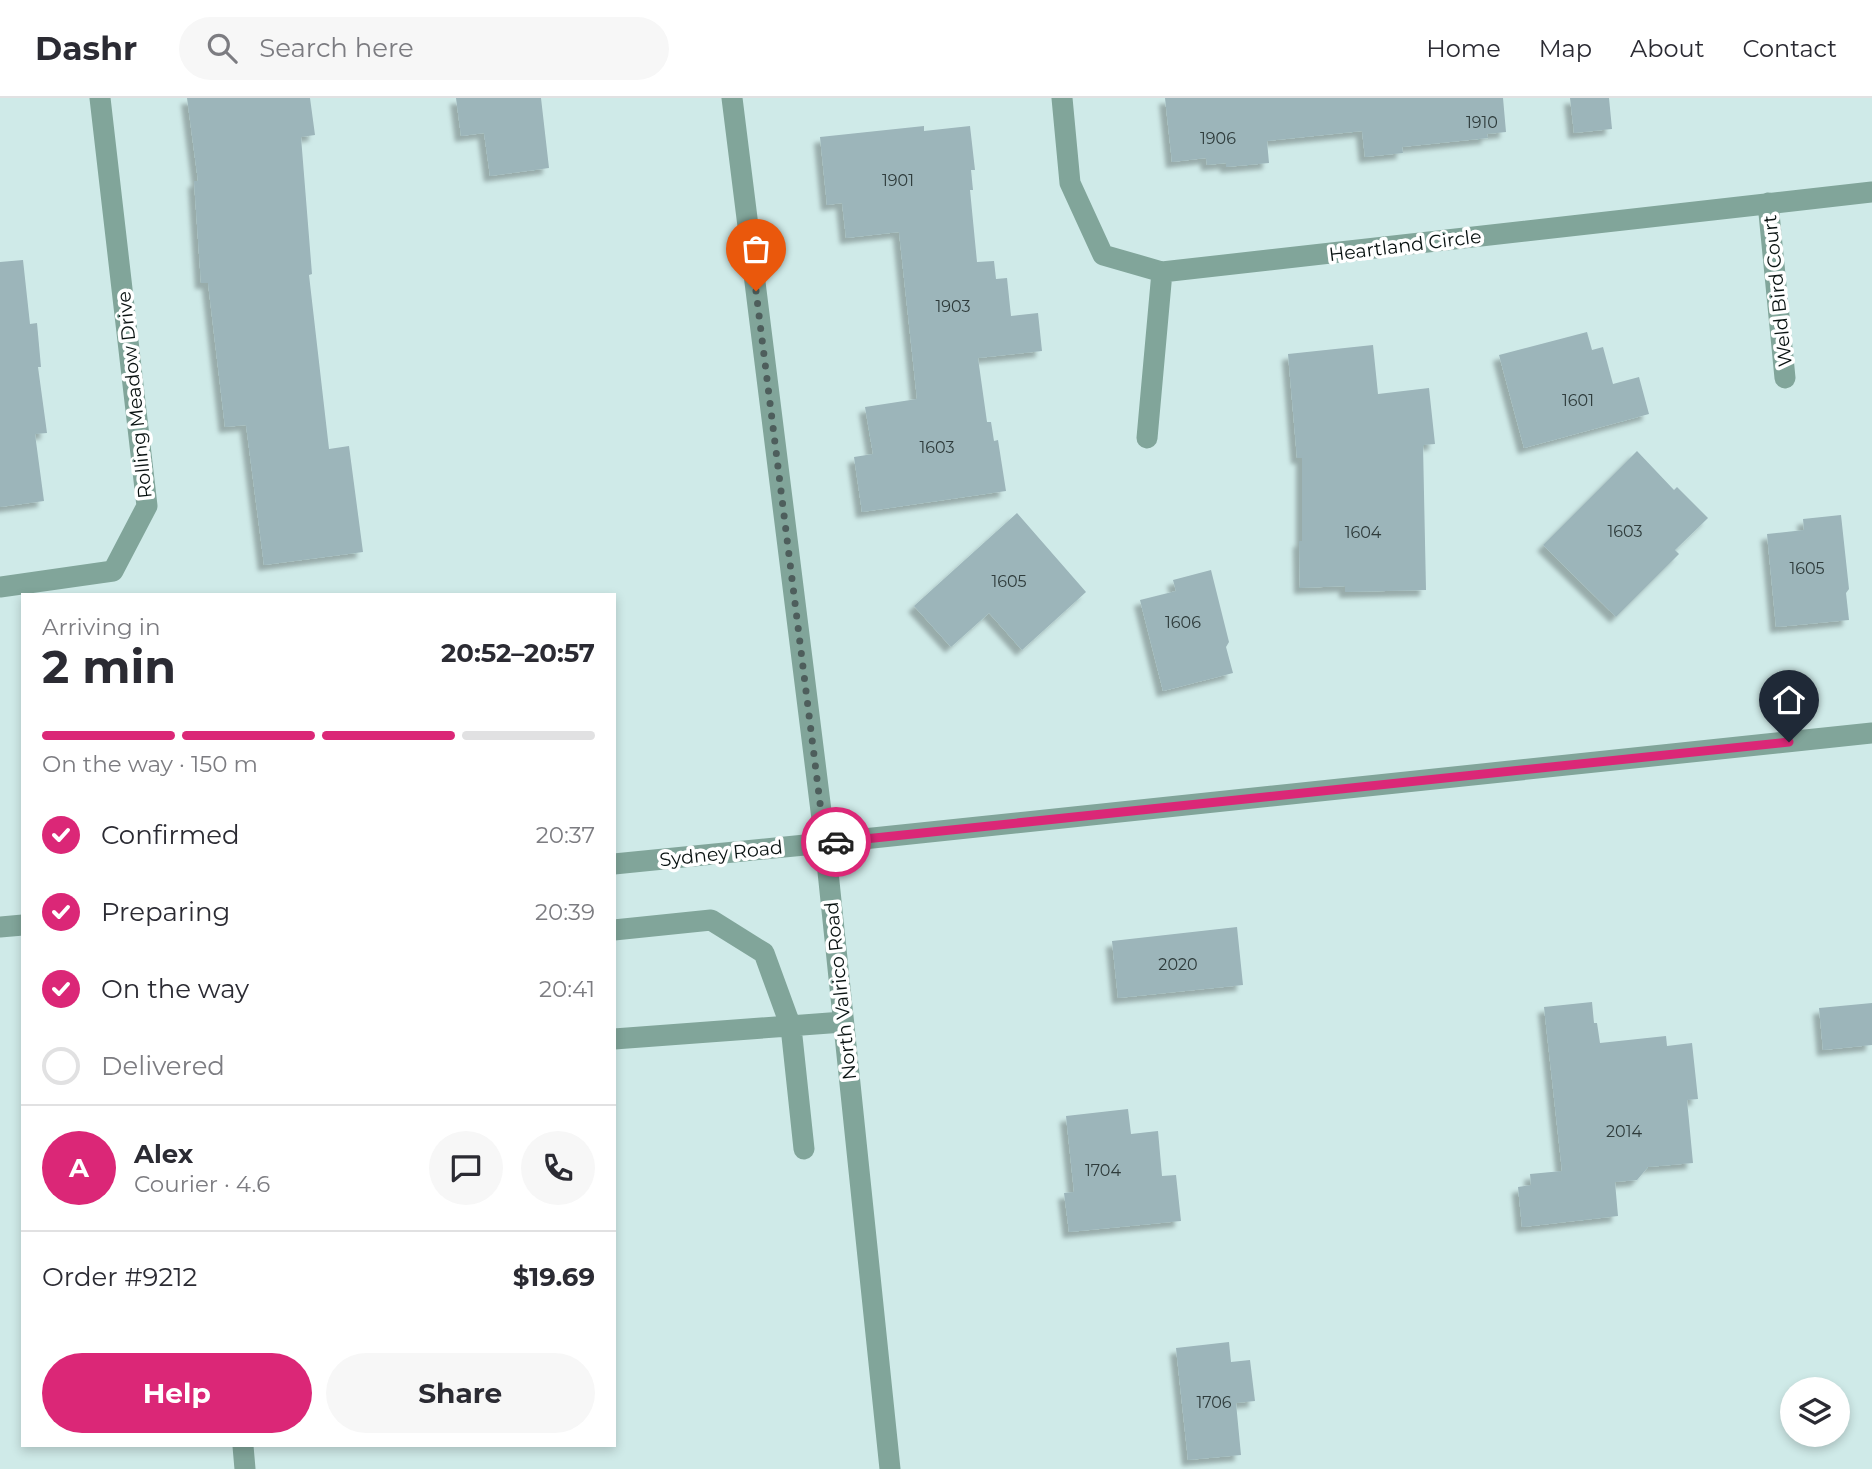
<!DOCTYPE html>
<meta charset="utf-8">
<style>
:root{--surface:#fff;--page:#f7f7f7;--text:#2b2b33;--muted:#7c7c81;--line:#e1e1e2;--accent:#db2777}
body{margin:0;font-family:Montserrat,sans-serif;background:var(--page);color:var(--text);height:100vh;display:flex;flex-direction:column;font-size:26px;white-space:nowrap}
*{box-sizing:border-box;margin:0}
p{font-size:23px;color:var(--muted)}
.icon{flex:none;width:38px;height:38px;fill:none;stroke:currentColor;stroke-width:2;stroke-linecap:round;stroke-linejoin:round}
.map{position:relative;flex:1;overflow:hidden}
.panel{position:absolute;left:21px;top:495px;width:595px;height:854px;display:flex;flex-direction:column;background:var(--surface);border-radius:0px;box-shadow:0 4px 10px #0003}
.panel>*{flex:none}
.controls{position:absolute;left:1780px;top:1279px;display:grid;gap:14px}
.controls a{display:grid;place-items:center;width:70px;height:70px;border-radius:50%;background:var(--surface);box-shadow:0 4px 10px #0003;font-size:35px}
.pin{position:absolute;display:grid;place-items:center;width:60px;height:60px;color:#fff;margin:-72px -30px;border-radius:50% 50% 50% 0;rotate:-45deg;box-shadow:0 0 7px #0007}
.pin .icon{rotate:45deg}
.courier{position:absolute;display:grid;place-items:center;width:70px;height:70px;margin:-35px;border:5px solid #db2777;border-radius:50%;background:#fff;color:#222;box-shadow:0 2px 9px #0007}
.summary em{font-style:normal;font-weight:700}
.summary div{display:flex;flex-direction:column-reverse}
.summary{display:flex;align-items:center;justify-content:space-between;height:119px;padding:0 21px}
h1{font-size:46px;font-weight:700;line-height:52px}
.bar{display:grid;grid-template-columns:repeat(4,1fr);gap:10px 7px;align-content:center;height:84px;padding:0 21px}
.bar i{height:9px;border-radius:5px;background:var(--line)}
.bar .current{background:var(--accent)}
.bar p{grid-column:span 4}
.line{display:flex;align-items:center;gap:18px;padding:0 21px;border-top:2px solid var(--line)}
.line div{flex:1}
.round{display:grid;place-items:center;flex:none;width:74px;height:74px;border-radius:37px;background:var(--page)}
ol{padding:0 21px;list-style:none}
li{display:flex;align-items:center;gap:21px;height:77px}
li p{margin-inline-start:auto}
li .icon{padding:7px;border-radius:50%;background:var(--accent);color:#fff;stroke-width:4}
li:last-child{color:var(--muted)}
li i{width:38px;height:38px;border:4px solid var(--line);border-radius:50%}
.button{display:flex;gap:14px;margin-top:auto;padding:14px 21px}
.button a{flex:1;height:80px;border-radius:42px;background:var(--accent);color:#fff;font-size:28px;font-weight:700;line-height:80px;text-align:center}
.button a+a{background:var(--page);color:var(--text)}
header{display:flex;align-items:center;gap:42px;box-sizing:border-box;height:98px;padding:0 35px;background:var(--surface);border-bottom:2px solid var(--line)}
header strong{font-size:33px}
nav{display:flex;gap:38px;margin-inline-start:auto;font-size:24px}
.search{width:490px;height:63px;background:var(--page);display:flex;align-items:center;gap:18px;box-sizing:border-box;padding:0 24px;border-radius:38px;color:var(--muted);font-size:26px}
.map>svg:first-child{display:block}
.building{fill:#9cb5ba;filter:url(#shadow)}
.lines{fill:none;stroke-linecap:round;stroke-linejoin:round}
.service{stroke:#81a59a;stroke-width:21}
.minor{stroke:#81a59a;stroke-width:21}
.tertiary{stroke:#81a59a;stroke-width:21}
.done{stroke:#4e5e5c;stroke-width:7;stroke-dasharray:0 12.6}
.route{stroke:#db2777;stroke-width:9}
.labels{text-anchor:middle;stroke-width:7;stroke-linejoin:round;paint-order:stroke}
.number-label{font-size:16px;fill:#2e3b3b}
.street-label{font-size:19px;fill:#091211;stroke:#fff}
</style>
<header>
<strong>Dashr</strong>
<div class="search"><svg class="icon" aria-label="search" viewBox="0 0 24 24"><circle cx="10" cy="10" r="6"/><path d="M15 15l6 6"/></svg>Search here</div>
<nav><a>Home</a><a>Map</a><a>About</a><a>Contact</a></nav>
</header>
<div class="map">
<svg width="1872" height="1371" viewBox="0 0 1872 1371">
<defs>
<filter id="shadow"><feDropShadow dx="-6" dy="6" stdDeviation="2" flood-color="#0004"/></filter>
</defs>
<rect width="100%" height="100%" fill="#cfeae8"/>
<!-- building -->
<path class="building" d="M 187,0 L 310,0 L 315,37 L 301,39 L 312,176 L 309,177 L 329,351 L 349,348 L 363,454 L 264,467 L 246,327 L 225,329 L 208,185 L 201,185 L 194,83 L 198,83 Z
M 456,0 L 541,0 L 549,70 L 490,78 L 484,35 L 461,38 Z
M 1165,0 L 1503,0 L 1506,34 L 1487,36 L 1488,40 L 1402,49 L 1403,55 L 1365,59 L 1362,33 L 1267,43 L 1269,65 L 1226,69 L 1226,65 L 1207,67 L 1206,60 L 1172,64 Z
M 1570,0 L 1609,0 L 1612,31 L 1574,35 Z
M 924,28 L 924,33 L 970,28 L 975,72 L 971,72 L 973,92 L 970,92 L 977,164 L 994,163 L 996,181 L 1007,180 L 1011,218 L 1038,215 L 1042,253 L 978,260 L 987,324 L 991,324 L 994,343 L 998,342 L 1006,393 L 862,414 L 854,359 L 873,356 L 865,309 L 917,301 L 899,134 L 846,140 L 842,105 L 827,107 L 820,39 Z
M 23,162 L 30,226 L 37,225 L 41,269 L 38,269 L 47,335 L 35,336 L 44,403 L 0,409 L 0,164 Z
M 1587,234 L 1592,252 L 1603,249 L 1613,286 L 1639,279 L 1649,316 L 1524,350 L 1499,257 Z
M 1373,247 L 1378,296 L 1429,290 L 1435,346 L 1423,347 L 1426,492 L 1345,494 L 1345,488 L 1300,490 L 1299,443 L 1302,443 L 1302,360 L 1297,360 L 1288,256 Z
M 1637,353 L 1674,392 L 1677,389 L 1708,420 L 1675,452 L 1679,456 L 1616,519 L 1543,447 Z
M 1017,415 L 1086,494 L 1022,552 L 989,515 L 951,549 L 914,508 Z
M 1841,417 L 1849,491 L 1846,495 L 1849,522 L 1776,529 L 1767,436 L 1804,432 L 1803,421 Z
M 1211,472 L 1229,544 L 1226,549 L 1233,575 L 1163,593 L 1140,502 L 1176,493 L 1173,482 Z
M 1237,829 L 1243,887 L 1118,900 L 1112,843 Z
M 1592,904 L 1594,925 L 1597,925 L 1600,945 L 1666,938 L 1667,948 L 1692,945 L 1698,1001 L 1687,1002 L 1693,1065 L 1648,1069 L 1637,1082 L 1615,1084 L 1618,1118 L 1522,1129 L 1518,1089 L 1531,1087 L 1530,1076 L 1562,1073 L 1544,909 Z
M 1872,905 L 1872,947 L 1823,952 L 1819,910 Z
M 1128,1011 L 1131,1036 L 1158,1033 L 1162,1078 L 1176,1077 L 1181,1123 L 1069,1134 L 1064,1095 L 1074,1094 L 1066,1018 Z
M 1229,1244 L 1231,1264 L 1250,1262 L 1255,1303 L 1236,1305 L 1241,1357 L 1188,1362 L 1176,1250 Z"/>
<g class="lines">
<!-- service -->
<path class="service" d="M 614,832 L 711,822 L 764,855 L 791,929 L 804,1051
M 614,941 L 843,924"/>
<!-- minor -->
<path class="minor" d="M 1062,0 L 1070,85 L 1103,157 L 1162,174 L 1872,94
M 1768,105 L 1785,280
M 1147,340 L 1162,174
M 0,489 L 113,473 L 147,408 L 100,0
M 825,745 L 1872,635
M 243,1348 L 245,1371"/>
<!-- tertiary -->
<path class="tertiary" d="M 732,0 L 825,745 L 890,1371
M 614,766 L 825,745
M 0,829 L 23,827"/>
</g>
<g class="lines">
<!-- done -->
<path class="done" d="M 756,193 L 825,745 L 836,744"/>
<!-- route -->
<path class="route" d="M 836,744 L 1789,644"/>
</g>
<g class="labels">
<!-- number labels -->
<g class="number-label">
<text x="1482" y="30">1910</text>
<text x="1218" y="46">1906</text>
<text x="898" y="88">1901</text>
<text x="953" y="214">1903</text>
<text x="1578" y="308">1601</text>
<text x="937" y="355">1603</text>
<text x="1625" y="439">1603</text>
<text x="1363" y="440">1604</text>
<text x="1807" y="476">1605</text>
<text x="1009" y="489">1605</text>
<text x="1183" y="530">1606</text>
<text x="1178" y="872">2020</text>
<text x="1624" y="1039">2014</text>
<text x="1103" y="1078">1704</text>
<text x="1214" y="1310">1706</text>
</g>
<!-- street labels -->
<g class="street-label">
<text transform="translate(1405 147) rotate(-7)" y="7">Heartland Circle</text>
<text transform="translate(1777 193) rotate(-96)" y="7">Weld Bird Court</text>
<text transform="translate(134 297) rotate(-96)" y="7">Rolling Meadow Drive</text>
<text transform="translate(721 755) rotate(-6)" y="7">Sydney Road</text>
<text transform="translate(840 893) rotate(-96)" y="7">North Valrico Road</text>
</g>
</g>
</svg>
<div class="controls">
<a><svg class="icon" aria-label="layers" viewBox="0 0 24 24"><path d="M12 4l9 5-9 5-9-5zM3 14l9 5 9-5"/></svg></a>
</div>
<div class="pin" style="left:756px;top:193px;background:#ea580c"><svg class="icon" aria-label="bag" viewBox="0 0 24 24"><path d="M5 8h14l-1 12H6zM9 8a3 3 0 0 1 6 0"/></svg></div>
<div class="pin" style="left:1789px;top:644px;background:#1f2937"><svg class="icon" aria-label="home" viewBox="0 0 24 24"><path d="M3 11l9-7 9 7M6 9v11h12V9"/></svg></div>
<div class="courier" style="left:836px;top:744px"><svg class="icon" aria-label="car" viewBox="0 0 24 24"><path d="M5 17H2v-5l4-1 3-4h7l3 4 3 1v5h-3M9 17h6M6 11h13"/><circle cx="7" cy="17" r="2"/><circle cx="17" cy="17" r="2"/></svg></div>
<section class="panel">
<div class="summary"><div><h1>2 min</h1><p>Arriving in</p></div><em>20:52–20:57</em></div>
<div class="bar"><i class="current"></i><i class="current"></i><i class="current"></i><i></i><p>On the way · 150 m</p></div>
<ol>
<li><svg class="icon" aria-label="check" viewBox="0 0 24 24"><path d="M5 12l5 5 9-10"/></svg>Confirmed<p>20:37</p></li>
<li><svg class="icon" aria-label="check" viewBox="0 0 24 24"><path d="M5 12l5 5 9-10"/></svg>Preparing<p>20:39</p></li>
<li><svg class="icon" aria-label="check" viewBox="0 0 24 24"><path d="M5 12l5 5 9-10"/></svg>On the way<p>20:41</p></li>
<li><i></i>Delivered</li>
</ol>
<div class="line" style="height:126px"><b class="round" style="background:var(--accent);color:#fff">A</b><div><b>Alex</b><p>Courier · 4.6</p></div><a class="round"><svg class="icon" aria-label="chat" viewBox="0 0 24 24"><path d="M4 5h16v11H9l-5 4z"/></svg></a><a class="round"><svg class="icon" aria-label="phone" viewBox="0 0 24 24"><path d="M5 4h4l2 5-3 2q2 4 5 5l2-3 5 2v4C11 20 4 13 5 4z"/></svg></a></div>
<div class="line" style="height:91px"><div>Order #9212</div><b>$19.69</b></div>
<div class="button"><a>Help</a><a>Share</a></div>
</section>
</div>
